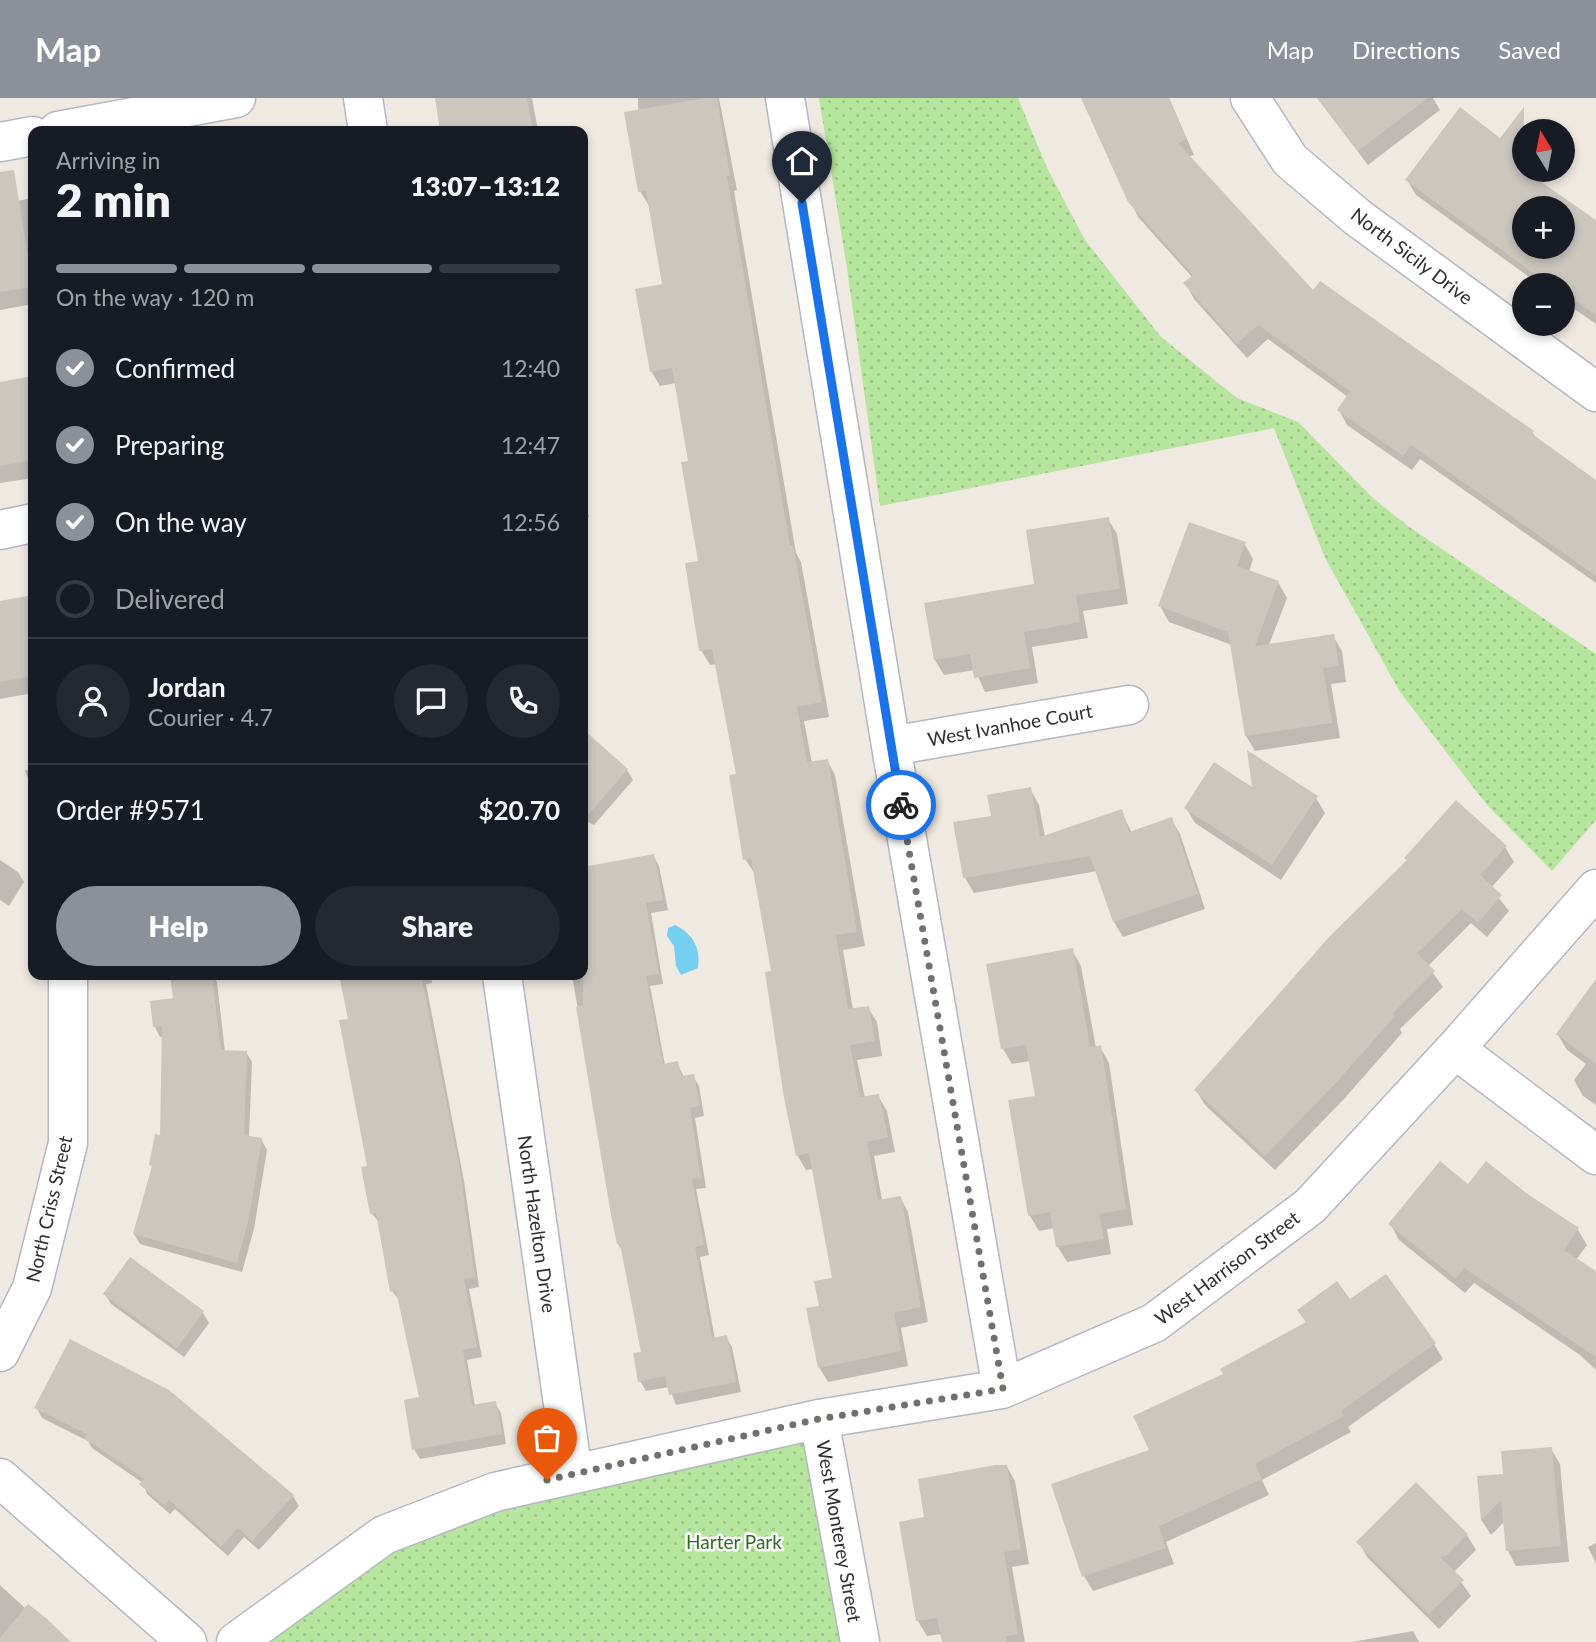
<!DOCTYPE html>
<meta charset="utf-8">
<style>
:root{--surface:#171b24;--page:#242831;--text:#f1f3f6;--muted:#9ea1a6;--line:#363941;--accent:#8c9099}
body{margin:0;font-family:Lato,sans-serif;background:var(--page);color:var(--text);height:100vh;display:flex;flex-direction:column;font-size:26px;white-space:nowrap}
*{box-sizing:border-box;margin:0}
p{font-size:23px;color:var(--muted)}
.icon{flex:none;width:38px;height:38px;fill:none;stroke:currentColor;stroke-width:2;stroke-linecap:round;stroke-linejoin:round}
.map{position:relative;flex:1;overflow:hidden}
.panel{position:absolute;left:28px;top:28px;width:560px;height:854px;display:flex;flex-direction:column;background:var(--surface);border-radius:14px;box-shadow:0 4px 10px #0003}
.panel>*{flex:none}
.needle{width:46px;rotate:350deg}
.controls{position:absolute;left:1512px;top:21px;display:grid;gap:14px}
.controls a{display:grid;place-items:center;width:63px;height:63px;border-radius:50%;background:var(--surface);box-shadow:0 4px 10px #0003;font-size:35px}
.pin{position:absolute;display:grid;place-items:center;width:60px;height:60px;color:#fff;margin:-72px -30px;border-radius:50% 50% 50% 0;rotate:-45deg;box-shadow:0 0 7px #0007}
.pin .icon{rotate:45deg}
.courier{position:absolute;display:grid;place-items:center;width:70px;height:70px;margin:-35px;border:5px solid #1a73e8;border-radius:50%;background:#fff;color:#222;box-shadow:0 2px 9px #0007}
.summary em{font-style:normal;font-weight:800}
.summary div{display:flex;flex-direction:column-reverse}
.summary{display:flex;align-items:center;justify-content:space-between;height:119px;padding:0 28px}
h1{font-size:46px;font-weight:800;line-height:52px}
.bar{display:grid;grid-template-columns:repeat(4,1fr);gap:10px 7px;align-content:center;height:84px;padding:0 28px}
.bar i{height:9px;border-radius:5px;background:var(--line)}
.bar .selected{background:var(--accent)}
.bar p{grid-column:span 4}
.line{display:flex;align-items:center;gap:18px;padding:0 28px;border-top:2px solid var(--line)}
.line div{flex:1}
.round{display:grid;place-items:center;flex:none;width:74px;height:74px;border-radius:37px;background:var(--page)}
ol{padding:0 28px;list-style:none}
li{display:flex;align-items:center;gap:21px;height:77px}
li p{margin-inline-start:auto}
li .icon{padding:7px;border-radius:50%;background:var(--accent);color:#fff;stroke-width:4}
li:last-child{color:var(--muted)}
li i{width:38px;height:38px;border:4px solid var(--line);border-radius:50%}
.button{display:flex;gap:14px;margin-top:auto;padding:14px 28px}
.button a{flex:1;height:80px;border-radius:42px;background:var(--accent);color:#fff;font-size:28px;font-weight:800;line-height:80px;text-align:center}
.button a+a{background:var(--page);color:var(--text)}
header{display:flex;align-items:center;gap:42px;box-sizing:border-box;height:98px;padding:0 35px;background:var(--accent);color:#fff}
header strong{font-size:33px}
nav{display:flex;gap:38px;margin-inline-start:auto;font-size:24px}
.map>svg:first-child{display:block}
.grass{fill:url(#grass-dots)}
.water{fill:#75cff0}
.shadow{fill:#0003;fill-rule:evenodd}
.building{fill:#cbc7bf;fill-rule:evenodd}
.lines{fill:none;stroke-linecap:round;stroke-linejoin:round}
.minor-casing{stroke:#b4b7c1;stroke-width:41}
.tertiary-casing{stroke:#b4b7c1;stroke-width:41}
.minor{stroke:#fff;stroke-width:38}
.tertiary{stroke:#fff;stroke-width:38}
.done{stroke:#726f6d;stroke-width:7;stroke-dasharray:0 12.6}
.route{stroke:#1a73e8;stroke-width:9}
.labels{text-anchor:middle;stroke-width:5;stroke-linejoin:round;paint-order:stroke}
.street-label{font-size:19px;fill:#2e2e2e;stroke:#fff}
.park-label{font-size:19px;fill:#2c6e1b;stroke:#fff}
</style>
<header>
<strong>Map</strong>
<nav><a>Map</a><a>Directions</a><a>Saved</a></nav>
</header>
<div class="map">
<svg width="1596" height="1544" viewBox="0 0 1596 1544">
<defs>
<pattern id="grass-dots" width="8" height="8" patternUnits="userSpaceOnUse" patternTransform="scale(1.75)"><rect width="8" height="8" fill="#b6e59e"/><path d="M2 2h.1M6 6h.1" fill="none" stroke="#9dc588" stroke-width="1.8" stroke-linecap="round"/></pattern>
</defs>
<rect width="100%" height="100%" fill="#efe9e1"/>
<!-- grass -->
<path class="grass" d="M 819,0 L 1018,0 L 1047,70 L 1085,142 L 1161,239 L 1237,300 L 1298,324 L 1374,401 L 1408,428 L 1596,556 L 1596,722 L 1552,773 L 1487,707 L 1400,594 L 1325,460 L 1274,330 L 880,408 L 847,170 Z
M 819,1321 L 860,1544 L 236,1544 L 384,1437 Z"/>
<!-- water -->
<path class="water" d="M 675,827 C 693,836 701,850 698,870 L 681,877 L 676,868 L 674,848 L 667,838 L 668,830 Z"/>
<!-- shadow -->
<path class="shadow" d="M 436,0 L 532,0 L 538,33 L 442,33 Z
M 638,0 L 719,0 L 737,92 L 734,93 L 796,455 L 801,464 L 829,619 L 804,623 L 812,665 L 827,662 L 835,677 L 865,848 L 843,852 L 853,912 L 868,910 L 877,924 L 882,958 L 857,962 L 865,1000 L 878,998 L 887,1013 L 895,1054 L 874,1058 L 882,1102 L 900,1099 L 908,1114 L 928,1224 L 901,1230 L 908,1268 L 828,1284 L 819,1269 L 821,1210 L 834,1181 L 813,1071 L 806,1072 L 797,1057 L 773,875 L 755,776 L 745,761 L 738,677 L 717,566 L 710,567 L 701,552 L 700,464 L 690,365 L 676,285 L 660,288 L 651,273 L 664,188 L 649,108 L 640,93 Z
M 1083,0 L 1169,0 L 1194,57 L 1188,59 L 1313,195 L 1533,335 L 1536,340 L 1596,384 L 1596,485 L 1420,361 L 1412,372 L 1347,327 L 1339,312 L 1348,299 L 1268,241 L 1247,260 L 1194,201 L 1186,186 L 1192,179 L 1138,119 Z
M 1317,0 L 1433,0 L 1440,12 L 1368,67 Z
M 1511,29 L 1524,39 L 1524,72 L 1537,72 L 1531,79 L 1596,124 L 1596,226 L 1563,203 L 1563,187 L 1540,187 L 1416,97 L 1407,82 L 1501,42 ZM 1524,110 L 1563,110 L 1563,149 L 1524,149 Z
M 33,100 L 33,206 L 0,212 L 0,106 Z
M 33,280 L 33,380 L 0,385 L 0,286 Z
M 583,407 L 589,418 L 583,428 Z
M 1108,421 L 1117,436 L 1128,506 L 1083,513 L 1088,540 L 1032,549 L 1038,585 L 985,594 L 975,572 L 944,577 L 935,562 L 1036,487 Z
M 1244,445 L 1253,461 L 1249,474 L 1278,484 L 1287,500 L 1269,547 L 1333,538 L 1342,553 L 1346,584 L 1331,586 L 1340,640 L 1255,653 L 1246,638 L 1232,547 L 1169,524 L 1160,508 Z
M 33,499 L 33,595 L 0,601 L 0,505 Z
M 591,641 L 627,672 L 633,682 L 594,727 L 583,721 L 583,650 Z
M 33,669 L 33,692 L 25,673 Z
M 1030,691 L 1039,707 L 1045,739 L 1121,713 L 1132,735 L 1171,721 L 1180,736 L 1205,811 L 1123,839 L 1114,824 L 1097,773 L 974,795 L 965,780 Z
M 1255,693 L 1316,700 L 1325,715 L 1281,782 L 1195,725 L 1186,710 Z
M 1505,749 L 1514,764 L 1491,790 L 1509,813 L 1487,839 L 1471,825 L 1428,868 L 1443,889 L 1400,931 L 1402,935 L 1345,1000 L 1275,1072 L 1205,1007 L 1196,992 L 1408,763 Z
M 653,757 L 659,768 L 668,812 L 651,815 L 663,886 L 650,888 L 665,967 L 677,965 L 684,979 L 693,978 L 699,988 L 704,1018 L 695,1020 L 706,1090 L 696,1091 L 709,1157 L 700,1159 L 715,1241 L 726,1239 L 732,1249 L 741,1294 L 676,1307 L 669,1289 L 646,1293 L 640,1283 L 643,1255 L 624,1156 L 618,1146 L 613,1116 L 572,877 L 583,877 L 583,770 Z
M 0,762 L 18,774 L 24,784 L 9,808 L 0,802 Z
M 1072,852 L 1081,868 L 1096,950 L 1100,949 L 1109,965 L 1133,1127 L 1107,1131 L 1111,1156 L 1067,1164 L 1058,1149 L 1055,1130 L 1039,1133 L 1030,1118 L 1010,1004 L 1037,999 L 1031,963 L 1012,966 L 1003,951 Z
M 212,877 L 217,884 L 225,954 L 246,954 L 252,964 L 249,1039 L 261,1041 L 267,1052 L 254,1131 L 242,1174 L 140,1146 L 134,1136 L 153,1071 L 151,1067 L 162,1039 L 164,938 L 160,939 L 155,929 L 175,902 L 172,879 Z
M 341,877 L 431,877 L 432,885 L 426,886 L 464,1083 L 479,1189 L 469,1191 L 482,1259 L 467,1262 L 475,1308 L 495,1305 L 501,1315 L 506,1346 L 420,1361 L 414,1351 L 421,1301 L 400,1203 L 392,1193 L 380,1125 L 372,1116 L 363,1070 L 369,1069 L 350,922 Z
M 1596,884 L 1596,1007 L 1583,998 L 1574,982 L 1586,966 L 1567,952 L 1558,937 Z
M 1469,1088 L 1528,1099 L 1578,1132 L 1587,1147 L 1576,1162 L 1596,1175 L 1596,1272 L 1580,1257 L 1474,1185 L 1465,1195 L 1399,1142 L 1391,1127 Z
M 131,1162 L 203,1215 L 209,1225 L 184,1259 L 111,1206 L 105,1196 Z
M 1350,1203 L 1434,1246 L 1443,1261 L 1348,1329 L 1351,1334 L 1262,1382 L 1269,1397 L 1166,1444 L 1174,1466 L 1093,1493 L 1084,1478 L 1151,1354 L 1225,1277 L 1307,1226 L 1299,1213 Z
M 36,1309 L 293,1398 L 299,1408 L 259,1452 L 244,1439 L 228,1458 L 175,1411 L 170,1416 L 147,1396 L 143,1385 L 92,1350 L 88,1343 L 42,1320 Z
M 1551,1351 L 1560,1366 L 1569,1464 L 1516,1468 L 1508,1453 L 1505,1423 L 1491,1437 L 1482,1423 L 1479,1380 L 1505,1377 Z
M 1006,1367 L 1015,1383 L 1029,1466 L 1012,1469 L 1025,1544 L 944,1544 L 942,1536 L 927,1538 L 918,1523 L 901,1425 L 926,1420 Z
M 1467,1437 L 1476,1452 L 1454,1474 L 1471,1498 L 1439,1531 L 1367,1459 L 1359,1444 Z
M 1596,1445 L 1596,1466 L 1588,1449 Z
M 0,1487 L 26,1511 L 68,1544 L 0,1544 Z
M 1413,1533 L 1419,1544 L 1352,1544 Z"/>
<!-- building -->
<path class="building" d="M 435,0 L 527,0 L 533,33 L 440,33 Z
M 706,0 L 717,0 L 730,78 L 727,78 L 790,448 L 793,447 L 822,604 L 797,609 L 807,664 L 828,661 L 857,834 L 836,837 L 848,911 L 869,908 L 875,943 L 850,947 L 860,999 L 879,996 L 888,1039 L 867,1044 L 878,1102 L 901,1098 L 921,1209 L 894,1215 L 901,1253 L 818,1270 L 806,1210 L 819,1208 L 814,1183 L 832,1180 L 809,1055 L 796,1058 L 784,1000 L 765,874 L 771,873 L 751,761 L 743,762 L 729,677 L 736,676 L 712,551 L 699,553 L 685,465 L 698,463 L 681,364 L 688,363 L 672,270 L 650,274 L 635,191 L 662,186 L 646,93 L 638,94 L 624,14 Z
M 1081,0 L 1169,0 L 1187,41 L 1178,45 L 1313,192 L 1320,183 L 1534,333 L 1532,336 L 1596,382 L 1596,478 L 1411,347 L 1403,358 L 1337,312 L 1350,293 L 1258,227 L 1237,246 L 1183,185 L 1193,177 L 1128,104 Z
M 1317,0 L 1428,0 L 1358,53 Z
M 1460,9 L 1500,40 L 1524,9 L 1524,72 L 1596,122 L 1596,217 L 1563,194 L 1563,187 L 1550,187 L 1405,82 ZM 1524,110 L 1563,110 L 1563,149 L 1524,149 Z
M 14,72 L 33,189 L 0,194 L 0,74 Z
M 33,278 L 33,362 L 0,368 L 0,284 Z
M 1109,419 L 1120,491 L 1076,497 L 1080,524 L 1024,534 L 1030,570 L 974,580 L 970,556 L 934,562 L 924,505 L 1034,486 L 1026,432 Z
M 1189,424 L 1246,444 L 1237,468 L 1279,483 L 1255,548 L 1334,536 L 1339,568 L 1323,570 L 1332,625 L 1245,638 L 1228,534 L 1158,508 Z
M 33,497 L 33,578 L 0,584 L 0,503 Z
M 583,631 L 628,671 L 583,723 Z
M 1247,652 L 1318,698 L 1272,767 L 1184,710 L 1214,664 L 1252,689 Z
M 1031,689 L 1040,739 L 1122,711 L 1129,734 L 1172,719 L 1198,796 L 1113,824 L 1090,758 L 963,780 L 953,724 L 991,718 L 987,697 Z
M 1456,702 L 1507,748 L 1480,777 L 1502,797 L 1478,825 L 1462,811 L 1417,855 L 1435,873 L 1392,916 L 1395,918 L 1336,985 L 1265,1058 L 1194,992 L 1330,838 L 1407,762 L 1404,760 Z
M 654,756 L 663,802 L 646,805 L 659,876 L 646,878 L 663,966 L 678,963 L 681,978 L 694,976 L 700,1008 L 690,1010 L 701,1080 L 692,1081 L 704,1147 L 695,1149 L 712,1240 L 727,1237 L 736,1284 L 669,1297 L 665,1278 L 638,1284 L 633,1255 L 641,1254 L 620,1146 L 617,1146 L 611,1117 L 576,909 L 583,907 L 583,769 Z
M 1073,850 L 1090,949 L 1101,947 L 1126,1111 L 1099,1116 L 1104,1141 L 1056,1149 L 1050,1114 L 1028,1118 L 1008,1002 L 1035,998 L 1026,947 L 1001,951 L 986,866 Z
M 170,877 L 212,877 L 221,952 L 247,953 L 244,1037 L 262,1040 L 249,1120 L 237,1165 L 133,1136 L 152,1068 L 149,1067 L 155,1036 L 160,1037 L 162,928 L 153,929 L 150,903 L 173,900 Z
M 339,877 L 421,877 L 460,1072 L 475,1179 L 464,1181 L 477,1249 L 463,1252 L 472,1307 L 496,1303 L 502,1336 L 412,1352 L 404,1302 L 419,1299 L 396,1193 L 390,1194 L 376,1115 L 370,1116 L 361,1069 L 367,1068 L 339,922 L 348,921 Z
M 1596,881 L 1596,966 L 1556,936 Z
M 1440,1063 L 1468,1086 L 1486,1063 L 1529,1097 L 1579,1130 L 1564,1152 L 1596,1173 L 1596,1259 L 1464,1170 L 1456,1181 L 1388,1126 Z
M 130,1159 L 204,1213 L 177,1250 L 103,1196 Z
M 1386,1176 L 1436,1245 L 1341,1313 L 1344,1318 L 1255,1366 L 1262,1381 L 1159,1428 L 1166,1450 L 1082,1479 L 1051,1386 L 1149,1352 L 1133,1318 L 1223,1276 L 1220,1271 L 1306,1224 L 1297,1212 L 1337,1183 L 1350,1201 Z
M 70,1241 L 169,1292 L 294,1397 L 252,1443 L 238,1430 L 221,1449 L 169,1402 L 164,1407 L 139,1386 L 144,1381 L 84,1340 L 87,1336 L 34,1310 Z
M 1552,1349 L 1561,1448 L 1506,1453 L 1501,1402 L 1481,1423 L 1477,1378 L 1503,1376 L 1501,1353 Z
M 995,1367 L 1007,1367 L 1021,1451 L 1004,1454 L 1018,1536 L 1006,1538 L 1007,1544 L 942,1544 L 937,1520 L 916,1523 L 899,1424 L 924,1419 L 918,1381 Z
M 1416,1384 L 1468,1436 L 1446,1458 L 1440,1459 L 1464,1482 L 1429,1516 L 1356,1444 Z
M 28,1506 L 46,1520 L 71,1544 L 0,1544 L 0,1540 Z"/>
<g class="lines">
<!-- minor casing -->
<g class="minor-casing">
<path id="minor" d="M 363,0 L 368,33
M 785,0 L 891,648 L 1002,1291
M 1250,0 L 1290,62 L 1357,119 L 1596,294
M 58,33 L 236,0
M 0,44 L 33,38
M 0,432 L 33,425
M 891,648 L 1129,607
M 502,877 L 573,1376
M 1455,951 L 1596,1057
M 0,1254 L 32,1190 L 68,1045 L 68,877
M 819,1321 L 860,1544
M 236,1544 L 384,1437 L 495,1394 L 819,1321 L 1002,1291 L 1154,1225 L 1310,1108 L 1455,951 L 1596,791"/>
</g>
<!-- tertiary casing -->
<g class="tertiary-casing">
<path id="tertiary" d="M 0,1380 L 187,1544"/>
</g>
<!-- minor -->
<use href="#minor" class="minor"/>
<!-- tertiary -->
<use href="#tertiary" class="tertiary"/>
</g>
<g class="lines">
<!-- done -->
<path class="done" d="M 547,1382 L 819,1321 L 1003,1291 L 901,707"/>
<!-- route -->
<path class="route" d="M 802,105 L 901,707"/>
</g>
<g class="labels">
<!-- street labels -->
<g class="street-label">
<text transform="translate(1412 158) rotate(37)" y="7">North Sicily Drive</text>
<text transform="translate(1010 627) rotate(-10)" y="7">West Ivanhoe Court</text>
<text transform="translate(49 1111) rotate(-77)" y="7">North Criss Street</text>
<text transform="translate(537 1126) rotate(82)" y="7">North Hazelton Drive</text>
<text transform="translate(1227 1170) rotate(-37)" y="7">West Harrison Street</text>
<text transform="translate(839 1433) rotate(80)" y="7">West Monterey Street</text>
</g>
<!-- park labels -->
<g class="park-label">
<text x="734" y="1451">Harter Park</text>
</g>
</g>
</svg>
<div class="controls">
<a><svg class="needle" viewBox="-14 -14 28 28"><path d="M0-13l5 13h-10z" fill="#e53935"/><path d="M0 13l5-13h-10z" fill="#9ea1a6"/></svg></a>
<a>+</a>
<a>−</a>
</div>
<div class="pin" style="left:547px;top:1382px;background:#ea580c"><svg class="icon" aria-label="bag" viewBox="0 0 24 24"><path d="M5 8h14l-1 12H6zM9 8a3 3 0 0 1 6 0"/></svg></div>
<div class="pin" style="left:802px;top:105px;background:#1f2937"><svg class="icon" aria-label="home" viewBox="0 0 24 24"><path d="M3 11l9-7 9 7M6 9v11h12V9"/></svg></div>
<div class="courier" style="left:901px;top:707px"><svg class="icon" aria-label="bike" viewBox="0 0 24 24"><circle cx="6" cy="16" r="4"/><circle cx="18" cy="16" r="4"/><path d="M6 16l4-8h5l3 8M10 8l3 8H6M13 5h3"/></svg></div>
<section class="panel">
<div class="summary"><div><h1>2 min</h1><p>Arriving in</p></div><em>13:07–13:12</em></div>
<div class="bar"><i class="selected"></i><i class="selected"></i><i class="selected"></i><i></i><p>On the way · 120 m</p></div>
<ol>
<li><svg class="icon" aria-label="check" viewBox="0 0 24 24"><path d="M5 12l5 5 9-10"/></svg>Confirmed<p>12:40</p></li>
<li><svg class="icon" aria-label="check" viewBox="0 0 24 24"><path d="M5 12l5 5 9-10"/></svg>Preparing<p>12:47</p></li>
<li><svg class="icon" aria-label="check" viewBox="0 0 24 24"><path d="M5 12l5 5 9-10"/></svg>On the way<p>12:56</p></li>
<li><i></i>Delivered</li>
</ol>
<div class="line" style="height:126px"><a class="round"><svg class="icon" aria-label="person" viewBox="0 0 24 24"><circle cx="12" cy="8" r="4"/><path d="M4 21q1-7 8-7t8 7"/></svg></a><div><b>Jordan</b><p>Courier · 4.7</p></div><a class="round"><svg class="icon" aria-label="chat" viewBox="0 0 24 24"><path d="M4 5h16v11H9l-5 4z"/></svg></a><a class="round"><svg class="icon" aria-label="phone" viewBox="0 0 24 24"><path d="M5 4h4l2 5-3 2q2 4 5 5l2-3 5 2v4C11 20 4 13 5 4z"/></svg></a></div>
<div class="line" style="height:91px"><div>Order #9571</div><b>$20.70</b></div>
<div class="button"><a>Help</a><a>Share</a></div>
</section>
</div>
